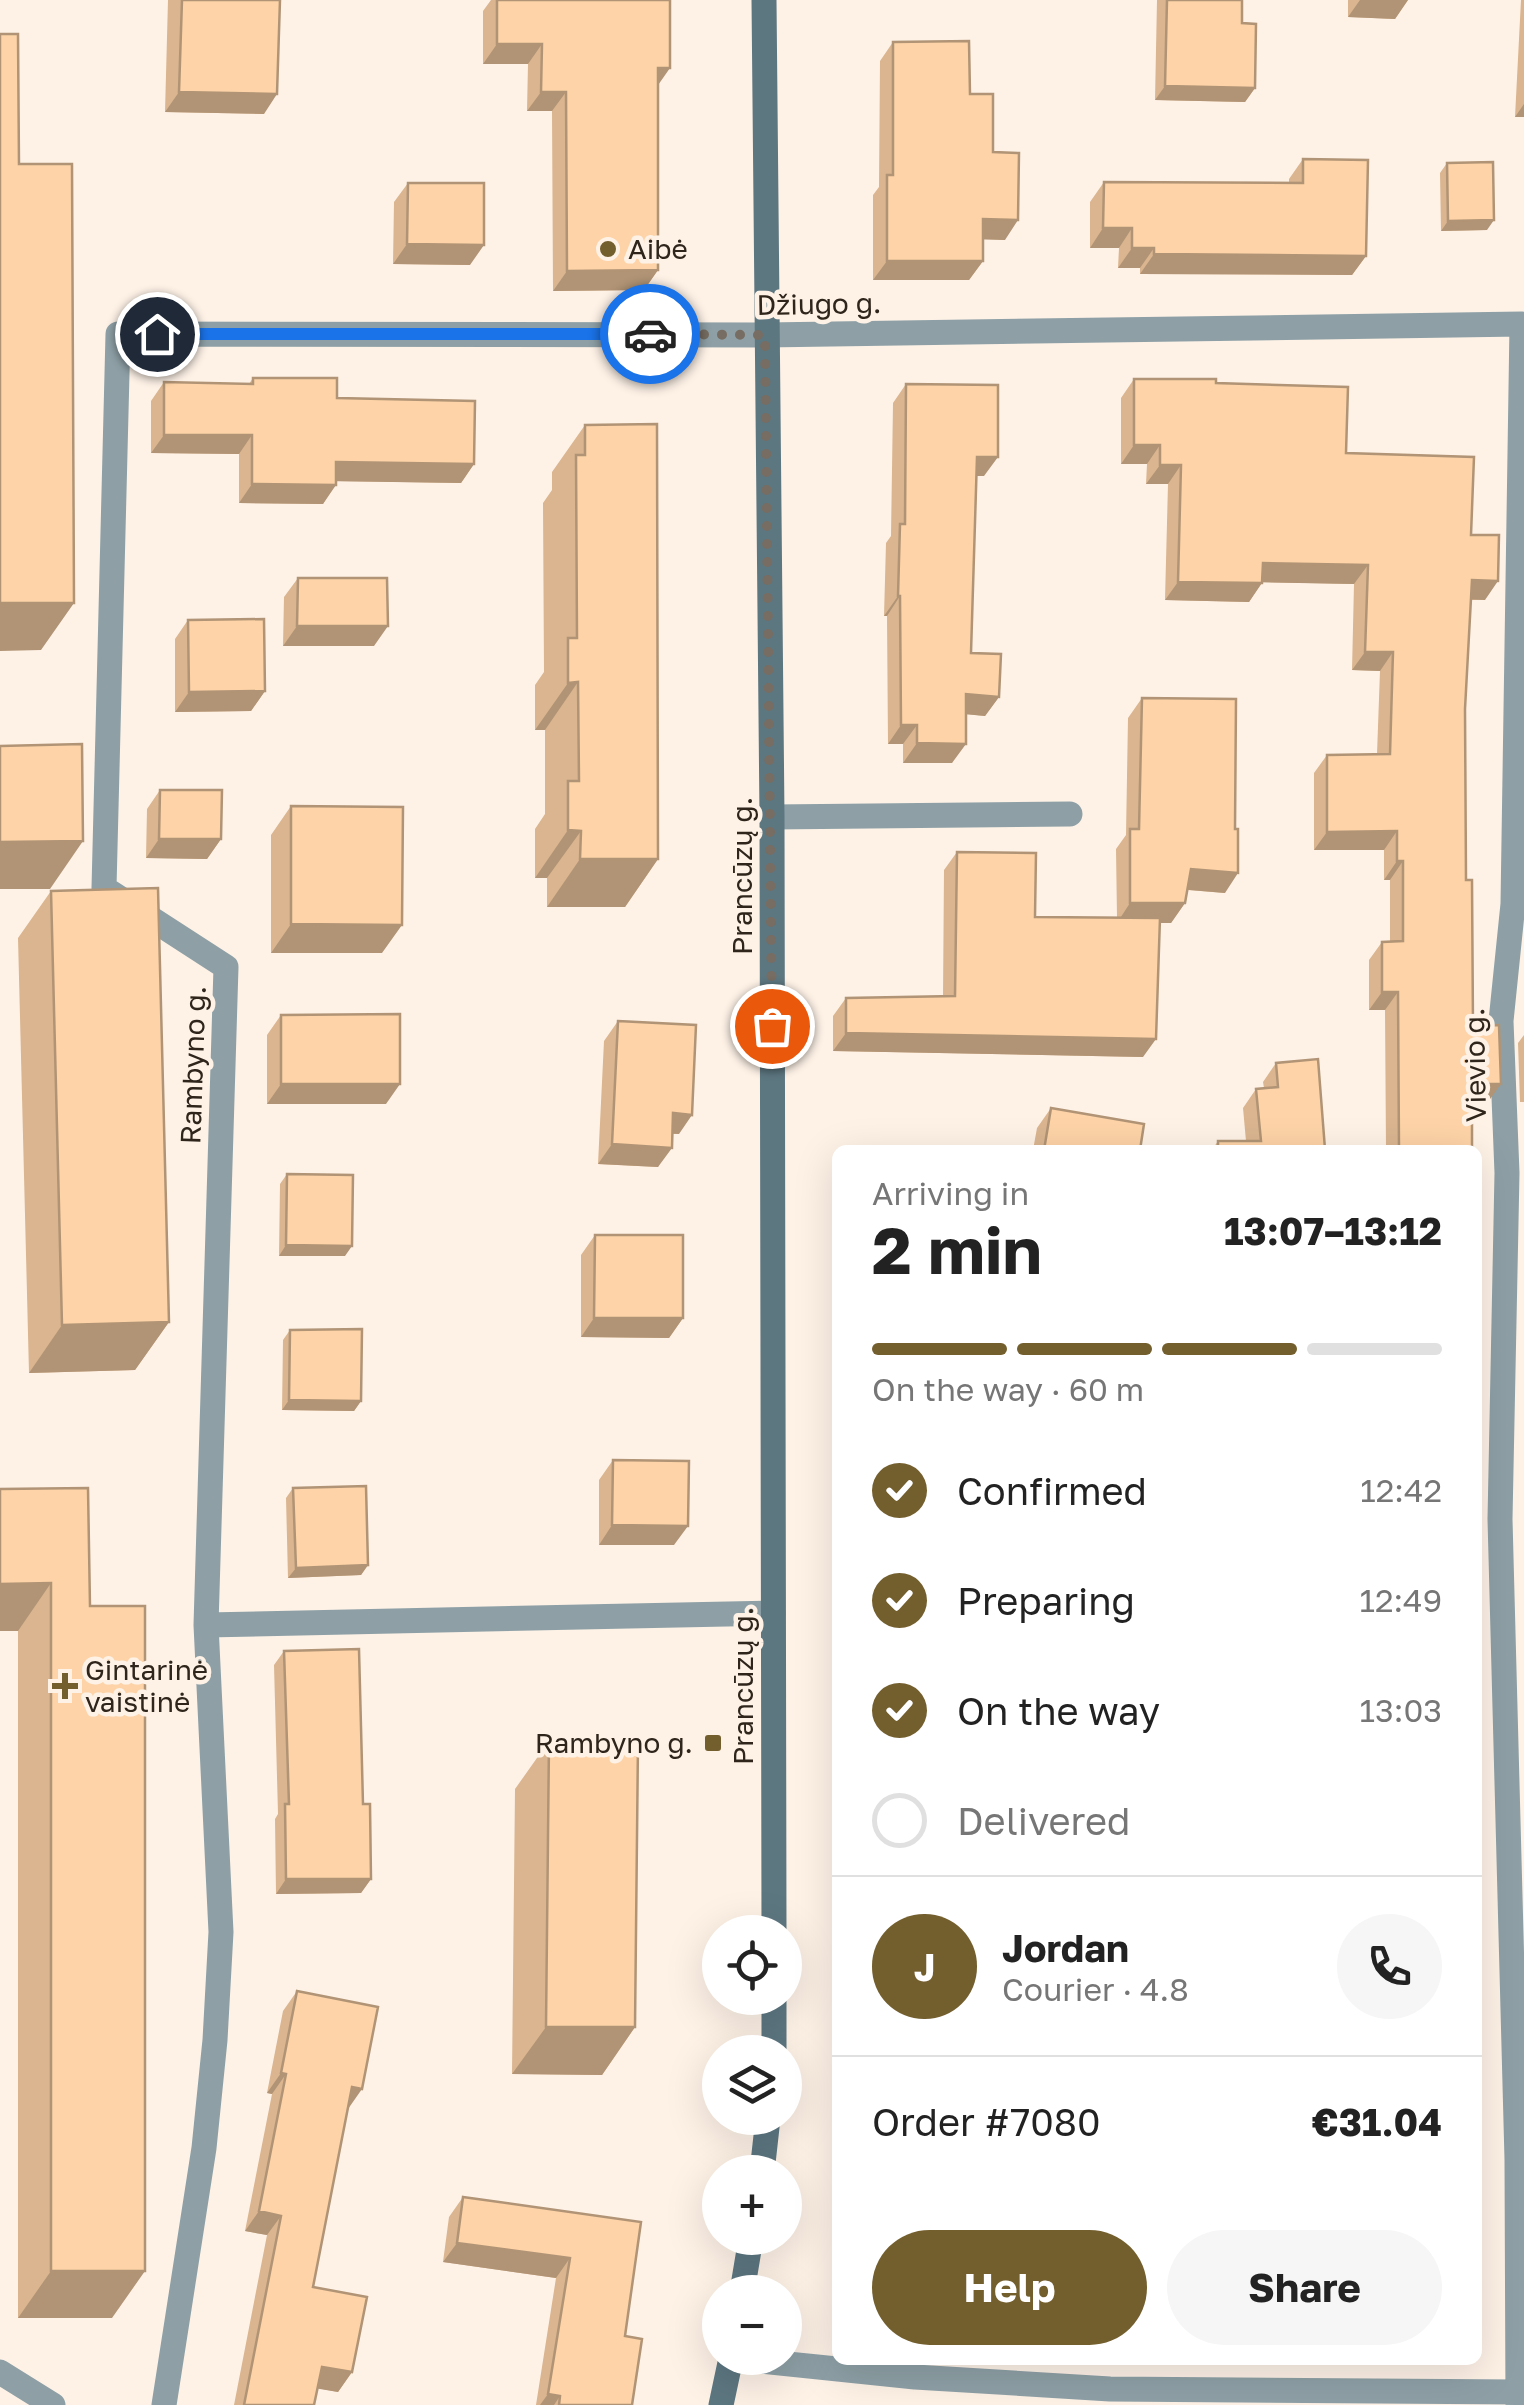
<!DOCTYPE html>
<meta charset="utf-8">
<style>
:root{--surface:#fff;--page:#f6f6f6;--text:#222;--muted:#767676;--line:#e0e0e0;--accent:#735e2d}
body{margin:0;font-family:"Golos Text",sans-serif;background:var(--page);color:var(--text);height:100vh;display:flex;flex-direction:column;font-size:38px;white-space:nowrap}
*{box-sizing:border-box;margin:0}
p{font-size:32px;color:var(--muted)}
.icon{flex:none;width:55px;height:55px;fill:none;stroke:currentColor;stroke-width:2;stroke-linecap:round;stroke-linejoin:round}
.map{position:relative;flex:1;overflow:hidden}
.side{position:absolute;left:832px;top:1145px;width:650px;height:1220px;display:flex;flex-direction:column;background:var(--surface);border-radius:15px;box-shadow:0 10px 40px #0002}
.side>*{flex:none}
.fabs{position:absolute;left:702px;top:1915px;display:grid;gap:20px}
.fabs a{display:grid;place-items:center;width:100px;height:100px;border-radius:50%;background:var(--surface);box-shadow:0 10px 40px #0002;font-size:50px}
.pin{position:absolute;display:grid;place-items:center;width:85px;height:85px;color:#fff;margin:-42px;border:5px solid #fff;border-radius:50%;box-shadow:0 2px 10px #0007}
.courier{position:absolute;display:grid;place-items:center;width:100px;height:100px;margin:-50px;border:8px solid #1a73e8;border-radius:50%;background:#fff;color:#222;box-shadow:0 2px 12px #0007}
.summary em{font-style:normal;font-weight:700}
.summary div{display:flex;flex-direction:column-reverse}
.summary{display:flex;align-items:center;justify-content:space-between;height:170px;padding:0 40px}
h1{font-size:65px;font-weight:700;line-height:75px}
.bar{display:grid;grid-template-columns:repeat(4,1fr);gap:15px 10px;align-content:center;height:120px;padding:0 40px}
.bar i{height:12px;border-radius:8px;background:var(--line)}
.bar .current{background:var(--accent)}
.bar p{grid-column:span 4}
.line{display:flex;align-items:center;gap:25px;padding:0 40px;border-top:2px solid var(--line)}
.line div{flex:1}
.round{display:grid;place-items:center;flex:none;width:105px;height:105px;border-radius:52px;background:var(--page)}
ol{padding:0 40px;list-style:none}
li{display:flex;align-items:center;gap:30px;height:110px}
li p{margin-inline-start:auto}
li .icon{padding:10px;border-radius:50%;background:var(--accent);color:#fff;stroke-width:4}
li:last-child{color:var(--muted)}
li i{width:55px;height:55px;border:5px solid var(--line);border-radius:50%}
.cta{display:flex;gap:20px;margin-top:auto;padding:20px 40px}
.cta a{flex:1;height:115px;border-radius:60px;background:var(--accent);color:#fff;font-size:40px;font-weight:700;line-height:115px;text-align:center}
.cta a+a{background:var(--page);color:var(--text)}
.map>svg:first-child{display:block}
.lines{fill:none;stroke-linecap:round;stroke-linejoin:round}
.lane{stroke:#8ea0a6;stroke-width:25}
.street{stroke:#8ea0a6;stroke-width:25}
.secondary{stroke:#5d7781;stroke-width:25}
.wall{fill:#dab590}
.shaded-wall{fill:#b19475}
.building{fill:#fdd3a7;stroke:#b19475;stroke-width:2.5}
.done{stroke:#776d62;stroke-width:10;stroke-dasharray:0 18}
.route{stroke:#1a73e8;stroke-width:12}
.poi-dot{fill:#735e2d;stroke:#fef2e7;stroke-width:4}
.labels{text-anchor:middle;stroke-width:9;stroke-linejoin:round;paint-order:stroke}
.poi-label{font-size:28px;fill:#2f251a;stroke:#fef2e7;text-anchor:start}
.street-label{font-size:28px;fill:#2f251a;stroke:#fef2e7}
</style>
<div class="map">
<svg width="1524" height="2405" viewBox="0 0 1524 2405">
<rect width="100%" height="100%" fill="#fef2e7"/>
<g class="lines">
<!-- lane -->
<path class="lane" d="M 772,817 L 1070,814"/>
<!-- street -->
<path class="street" d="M 773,1613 L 206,1625 L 226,967 L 104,888 L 118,334 L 765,335 L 1522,324
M 731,2358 L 915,2377 L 1110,2389 L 1518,2392
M 0,2372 L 53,2405
M 164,2405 L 204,2148 L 215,2040 L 221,1932 L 206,1625
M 1518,2405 L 1517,2160 L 1500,1519 L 1507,1173 L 1501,1021 L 1513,904 L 1522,324"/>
<!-- secondary -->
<path class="secondary" d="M 764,0 L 772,817 L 774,1932
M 774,1998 L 774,2052
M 762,2172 L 768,2118
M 742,2292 L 751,2238
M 721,2405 L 731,2358"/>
</g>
<!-- wall -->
<path class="wall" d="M 168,0 L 280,0 L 264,114 L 165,112 Z
M 491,0 L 670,0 L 658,86 L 658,270 L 644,290 L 553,291 L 552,111 L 527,111 L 528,64 L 483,64 L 483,11 Z
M 1157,0 L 1242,0 L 1242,23 L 1255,88 L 1245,102 L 1155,100 Z
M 1348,0 L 1408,0 L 1395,19 L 1348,17 Z
M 1521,0 L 1524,0 L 1524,117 L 1515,117 Z
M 893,42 L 970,94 L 993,152 L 1005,240 L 983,239 L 983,261 L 969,280 L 873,280 L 873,195 L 879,187 L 880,61 Z
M 1303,159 L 1366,256 L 1352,275 L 1140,274 L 1140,268 L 1118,268 L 1119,248 L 1090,248 L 1090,202 L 1104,182 L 1289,183 L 1289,179 Z
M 1447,163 L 1487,230 L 1441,231 L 1440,173 Z
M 408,183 L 470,265 L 393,264 L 394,202 Z
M 253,378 L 337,398 L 474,464 L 461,483 L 336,481 L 323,504 L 239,503 L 239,454 L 151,453 L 151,401 L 164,382 L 249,384 Z
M 1134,379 L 1216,383 L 1346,453 L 1471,535 L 1485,600 L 1471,600 L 1465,709 L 1466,880 L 1473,1026 L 1488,1102 L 1472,1103 L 1472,1150 L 1212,1150 L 1218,1141 L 1246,1141 L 1243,1108 L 1256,1089 L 1264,1088 L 1263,1082 L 1276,1063 L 1325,1149 L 1386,1149 L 1385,1010 L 1369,1010 L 1369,960 L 1382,942 L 1390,942 L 1390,880 L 1384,880 L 1384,850 L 1314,850 L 1314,773 L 1327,755 L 1377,754 L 1380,671 L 1352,670 L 1354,584 L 1262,582 L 1249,602 L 1165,600 L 1168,484 L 1146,484 L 1147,464 L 1121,464 L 1121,398 Z
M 906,384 L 984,476 L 977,476 L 971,653 L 999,697 L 985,716 L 966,714 L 952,763 L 903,763 L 903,744 L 888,744 L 887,616 L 884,616 L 886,543 L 891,536 L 893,403 Z
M 585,425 L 658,859 L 625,907 L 547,907 L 547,878 L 535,878 L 535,829 L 545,814 L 545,730 L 535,730 L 535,685 L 544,672 L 543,503 L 552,490 L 552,472 Z
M 298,578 L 374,646 L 283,646 L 284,597 Z
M 188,620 L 265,691 L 251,711 L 175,712 L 175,639 Z
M 1142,698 L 1225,893 L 1188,890 L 1185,903 L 1171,923 L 1160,923 L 1143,1057 L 833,1051 L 833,1016 L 846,998 L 943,997 L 944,870 L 957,852 L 1035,917 L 1117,918 L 1116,849 L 1126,835 L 1128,718 Z
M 160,790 L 221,839 L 207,859 L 146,858 L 147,809 Z
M 291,806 L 382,953 L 271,953 L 271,835 Z
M 51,891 L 169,1322 L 135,1370 L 29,1373 L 18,938 Z
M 281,1015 L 386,1104 L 267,1104 L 267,1035 Z
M 618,1021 L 679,1134 L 672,1134 L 658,1167 L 598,1164 L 604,1041 Z
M 1524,1035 L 1524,1102 L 1520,1102 L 1518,1043 Z
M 1051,1108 L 1140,1150 L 1033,1150 L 1037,1128 Z
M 287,1174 L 345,1256 L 279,1256 L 280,1184 Z
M 595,1235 L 683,1318 L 669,1338 L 581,1337 L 581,1255 Z
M 290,1330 L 361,1401 L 354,1411 L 282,1410 L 283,1340 Z
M 613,1460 L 674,1545 L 599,1545 L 599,1480 Z
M 293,1488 L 368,1565 L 361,1575 L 288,1578 L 286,1498 Z
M 0,1489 L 90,1606 L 112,2318 L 18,2318 L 18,1631 L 0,1631 Z
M 284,1651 L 363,1804 L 371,1879 L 361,1893 L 276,1894 L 275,1819 L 278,1814 L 274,1665 Z
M 549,1741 L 635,2027 L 602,2075 L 512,2074 L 515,1789 Z
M 297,1991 L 348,2109 L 313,2287 L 352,2372 L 338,2392 L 317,2388 L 314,2405 L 234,2405 L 267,2235 L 245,2231 L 272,2094 L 267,2093 L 283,2011 Z
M 463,2197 L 641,2222 L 625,2336 L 632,2405 L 536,2405 L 556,2278 L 443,2262 L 449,2217 Z"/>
<!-- shaded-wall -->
<path class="shaded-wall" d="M 1360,0 L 1408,0 L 1395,19 L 1348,17 Z
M 497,44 L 542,44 L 528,64 L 483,64 Z
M 658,68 L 670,68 L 656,88 Z
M 1165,86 L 1255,88 L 1245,102 L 1155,100 Z
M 179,92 L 277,94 L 264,114 L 165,112 Z
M 541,92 L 566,92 L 552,111 L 527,111 Z
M 1524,104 L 1524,117 L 1515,117 Z
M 983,219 L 1018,220 L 1005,240 L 970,239 Z
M 1494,220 L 1487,230 L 1441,231 L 1448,221 Z
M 1103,228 L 1132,228 L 1119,248 L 1090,248 Z
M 407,244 L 484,245 L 470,265 L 393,264 Z
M 1132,248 L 1154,248 L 1140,268 L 1118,268 Z
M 1154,254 L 1366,256 L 1352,275 L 1140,274 Z
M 887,261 L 983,261 L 969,280 L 873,280 Z
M 658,270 L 644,290 L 553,291 L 567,271 Z
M 164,435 L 252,435 L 239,454 L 151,453 Z
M 1134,445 L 1160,445 L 1147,464 L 1121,464 Z
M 977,457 L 998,457 L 984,476 L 964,476 Z
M 336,462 L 474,464 L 461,483 L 323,481 Z
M 1160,465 L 1181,465 L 1168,484 L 1146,484 Z
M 252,484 L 336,485 L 323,504 L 239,503 Z
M 1263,563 L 1368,565 L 1354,584 L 1250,582 Z
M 1472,580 L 1498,581 L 1485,600 L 1459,599 Z
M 1178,582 L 1262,583 L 1249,602 L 1165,600 Z
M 898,596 L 900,596 L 887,616 L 884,616 Z
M 0,603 L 74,603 L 41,650 L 0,651 Z
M 297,626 L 388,626 L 374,646 L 283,646 Z
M 1365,652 L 1393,652 L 1380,671 L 1352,670 Z
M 578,682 L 545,730 L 535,730 L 568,683 Z
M 265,691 L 251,711 L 175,712 L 189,692 Z
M 966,694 L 999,697 L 985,716 L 953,713 Z
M 901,725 L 917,725 L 903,744 L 888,744 Z
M 917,743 L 966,744 L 952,763 L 903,763 Z
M 568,830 L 581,831 L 547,878 L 535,878 Z
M 1397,831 L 1384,850 L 1314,850 L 1327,832 Z
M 159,839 L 221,839 L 207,859 L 146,858 Z
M 83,841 L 50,889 L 0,889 L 0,842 Z
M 580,859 L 658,859 L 625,907 L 547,907 Z
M 1397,861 L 1403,861 L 1390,880 L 1384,880 Z
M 1191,869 L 1238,873 L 1225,893 L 1178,889 Z
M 1130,903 L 1185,903 L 1171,923 L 1117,923 Z
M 291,924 L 402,925 L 382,953 L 271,953 Z
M 1382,992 L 1398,992 L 1385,1010 L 1369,1010 Z
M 846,1033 L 1156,1039 L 1143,1057 L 833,1051 Z
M 281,1084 L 400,1084 L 386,1104 L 267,1104 Z
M 1472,1084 L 1501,1084 L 1488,1102 L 1458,1103 Z
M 673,1113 L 692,1115 L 679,1134 L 659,1133 Z
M 612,1144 L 672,1148 L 658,1167 L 598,1164 Z
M 286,1245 L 352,1246 L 345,1256 L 279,1256 Z
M 594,1318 L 683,1318 L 669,1338 L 581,1337 Z
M 169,1322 L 135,1370 L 29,1373 L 62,1325 Z
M 289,1400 L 361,1401 L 354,1411 L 282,1410 Z
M 612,1525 L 688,1526 L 674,1545 L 599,1545 Z
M 368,1565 L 361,1575 L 288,1578 L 296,1568 Z
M 51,1583 L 18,1631 L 0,1631 L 0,1584 Z
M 286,1879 L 371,1879 L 361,1893 L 276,1894 Z
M 546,2027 L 635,2027 L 602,2075 L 512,2074 Z
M 281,2073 L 286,2074 L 272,2094 L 267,2093 Z
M 352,2087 L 362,2089 L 348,2109 Z
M 259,2211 L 281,2216 L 267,2235 L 245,2231 Z
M 457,2243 L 570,2258 L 556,2278 L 443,2262 Z
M 51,2271 L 145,2271 L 112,2318 L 18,2318 Z
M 322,2367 L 352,2372 L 338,2392 L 308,2387 Z
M 548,2394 L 560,2396 L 554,2405 L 540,2405 Z"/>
<!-- building -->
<path class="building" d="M 182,0 L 280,0 L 277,94 L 179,92 Z
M 497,0 L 670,0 L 670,68 L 658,68 L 658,270 L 567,271 L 566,92 L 541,92 L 542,44 L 497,44 Z
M 1167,0 L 1242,0 L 1242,23 L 1256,24 L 1255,88 L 1165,86 Z
M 0,34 L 18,34 L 19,164 L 72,164 L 74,603 L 0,603 Z
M 969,41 L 970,94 L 993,94 L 993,152 L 1019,153 L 1018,220 L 983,219 L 983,261 L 887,261 L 887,175 L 893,175 L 893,42 Z
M 1303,159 L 1368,160 L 1366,256 L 1154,254 L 1154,248 L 1132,248 L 1132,228 L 1103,228 L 1104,182 L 1303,183 Z
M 1493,162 L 1494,220 L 1448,221 L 1447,163 Z
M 408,183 L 484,183 L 484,245 L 407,244 Z
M 253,378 L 337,378 L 337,398 L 475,401 L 474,464 L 336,462 L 336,485 L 252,484 L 252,435 L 164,435 L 164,382 L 253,384 Z
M 1134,379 L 1216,379 L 1216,383 L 1348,387 L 1346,453 L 1474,457 L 1471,535 L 1499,535 L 1498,581 L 1472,580 L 1465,709 L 1466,880 L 1472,880 L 1473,1026 L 1499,1025 L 1501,1084 L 1472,1084 L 1472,1150 L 1218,1150 L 1218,1141 L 1261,1141 L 1256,1089 L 1278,1087 L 1276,1063 L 1318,1059 L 1325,1149 L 1399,1149 L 1398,992 L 1382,992 L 1382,942 L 1403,941 L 1403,861 L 1397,861 L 1397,831 L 1327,832 L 1327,755 L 1390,754 L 1393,652 L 1365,652 L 1368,565 L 1263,563 L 1262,583 L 1178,582 L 1181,465 L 1160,465 L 1160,445 L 1134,445 Z
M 906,384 L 998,385 L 998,457 L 977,457 L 971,653 L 1001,654 L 999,697 L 966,694 L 966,744 L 917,743 L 917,725 L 901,725 L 900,596 L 898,596 L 900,524 L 905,524 Z
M 657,424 L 658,859 L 580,859 L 581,831 L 568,830 L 568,781 L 579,781 L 578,682 L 568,683 L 568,638 L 577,638 L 576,455 L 585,455 L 585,425 Z
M 298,578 L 387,578 L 388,626 L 297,626 Z
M 264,619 L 265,691 L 189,692 L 188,620 Z
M 1142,698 L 1236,699 L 1235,829 L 1238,829 L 1238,873 L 1191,869 L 1185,903 L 1130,903 L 1130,829 L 1139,829 Z
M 82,744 L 83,841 L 0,842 L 0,746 Z
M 160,790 L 222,790 L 221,839 L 159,839 Z
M 291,806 L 403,807 L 402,925 L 291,924 Z
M 957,852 L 1036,853 L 1035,917 L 1160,918 L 1156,1039 L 846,1033 L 846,998 L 955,996 Z
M 158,888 L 169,1322 L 62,1325 L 51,891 Z
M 400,1014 L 400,1084 L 281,1084 L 281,1015 Z
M 618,1021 L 696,1025 L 692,1115 L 673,1113 L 672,1148 L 612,1144 Z
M 1051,1108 L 1144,1124 L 1140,1150 L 1044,1150 Z
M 287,1174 L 353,1175 L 352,1246 L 286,1245 Z
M 595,1235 L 683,1235 L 683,1318 L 594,1318 Z
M 362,1329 L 361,1401 L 289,1400 L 290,1330 Z
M 613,1460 L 689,1461 L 688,1526 L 612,1525 Z
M 366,1486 L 368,1565 L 296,1568 L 293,1488 Z
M 88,1488 L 90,1606 L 145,1606 L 145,2271 L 51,2271 L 51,1583 L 0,1584 L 0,1489 Z
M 359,1649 L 363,1804 L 370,1804 L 371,1879 L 286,1879 L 285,1804 L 289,1804 L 284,1651 Z
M 549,1741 L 638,1742 L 635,2027 L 546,2027 Z
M 297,1991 L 378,2007 L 362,2089 L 352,2087 L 313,2287 L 367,2297 L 352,2372 L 322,2367 L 314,2405 L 244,2405 L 281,2216 L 259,2211 L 286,2074 L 281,2073 Z
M 463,2197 L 641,2222 L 625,2336 L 642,2339 L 632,2405 L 559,2405 L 560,2396 L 548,2394 L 570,2258 L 457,2243 Z"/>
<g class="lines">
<!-- done -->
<path class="done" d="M 650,334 L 765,335 L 772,1026"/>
<!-- route -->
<path class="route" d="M 157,334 L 650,334"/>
</g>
<!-- markers -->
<g class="poi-dot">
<circle cx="608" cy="249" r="10"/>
<path d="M60 1671h10v10h10v10h-10v10h-10v-10h-10v-10h10z"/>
<rect x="703" y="1733" width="20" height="20" rx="5"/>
</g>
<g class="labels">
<!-- poi labels -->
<g class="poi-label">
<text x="628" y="259">Aibė</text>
<text x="85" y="1680">Gintarinė<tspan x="85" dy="32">vaistinė</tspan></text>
<text x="693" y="1753" text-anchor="end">Rambyno g.</text>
</g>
<!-- street labels -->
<g class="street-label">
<text transform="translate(819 304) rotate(-1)" y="10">Džiugo g.</text>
<text transform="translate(742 876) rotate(-90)" y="10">Prancūzų g.</text>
<text transform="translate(193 1065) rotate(-88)" y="10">Rambyno g.</text>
<text transform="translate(1475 1065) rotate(-91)" y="10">Vievio g.</text>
<text transform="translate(743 1686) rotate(-90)" y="10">Prancūzų g.</text>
</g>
</g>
</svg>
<div class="fabs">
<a><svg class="icon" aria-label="locate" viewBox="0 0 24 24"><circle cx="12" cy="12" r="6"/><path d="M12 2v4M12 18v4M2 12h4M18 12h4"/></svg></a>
<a><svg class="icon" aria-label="layers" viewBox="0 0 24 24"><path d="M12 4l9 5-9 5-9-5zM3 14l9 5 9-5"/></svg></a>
<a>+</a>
<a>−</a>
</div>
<div class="pin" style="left:772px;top:1026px;background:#ea580c"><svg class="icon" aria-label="bag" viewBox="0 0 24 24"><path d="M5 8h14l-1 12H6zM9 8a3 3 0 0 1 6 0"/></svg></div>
<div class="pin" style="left:157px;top:334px;background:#1f2937"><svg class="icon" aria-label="home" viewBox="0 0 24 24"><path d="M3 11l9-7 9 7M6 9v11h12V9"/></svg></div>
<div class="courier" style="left:650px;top:334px"><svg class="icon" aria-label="car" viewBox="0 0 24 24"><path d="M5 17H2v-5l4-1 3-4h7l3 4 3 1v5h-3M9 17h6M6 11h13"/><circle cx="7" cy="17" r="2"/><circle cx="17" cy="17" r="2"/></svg></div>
<section class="side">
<div class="summary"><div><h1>2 min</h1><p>Arriving in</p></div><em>13:07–13:12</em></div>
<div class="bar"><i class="current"></i><i class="current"></i><i class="current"></i><i></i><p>On the way · 60 m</p></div>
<ol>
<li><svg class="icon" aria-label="check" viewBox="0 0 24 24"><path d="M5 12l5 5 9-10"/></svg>Confirmed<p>12:42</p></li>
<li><svg class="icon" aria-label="check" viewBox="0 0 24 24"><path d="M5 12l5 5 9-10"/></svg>Preparing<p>12:49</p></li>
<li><svg class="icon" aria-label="check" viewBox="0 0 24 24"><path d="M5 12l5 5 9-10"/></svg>On the way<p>13:03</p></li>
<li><i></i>Delivered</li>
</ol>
<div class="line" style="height:180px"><b class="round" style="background:var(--accent);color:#fff">J</b><div><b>Jordan</b><p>Courier · 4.8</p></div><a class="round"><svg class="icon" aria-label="phone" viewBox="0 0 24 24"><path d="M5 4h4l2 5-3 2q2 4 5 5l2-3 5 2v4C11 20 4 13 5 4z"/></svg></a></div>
<div class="line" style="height:130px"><div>Order #7080</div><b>€31.04</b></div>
<div class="cta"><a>Help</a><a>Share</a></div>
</section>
</div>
